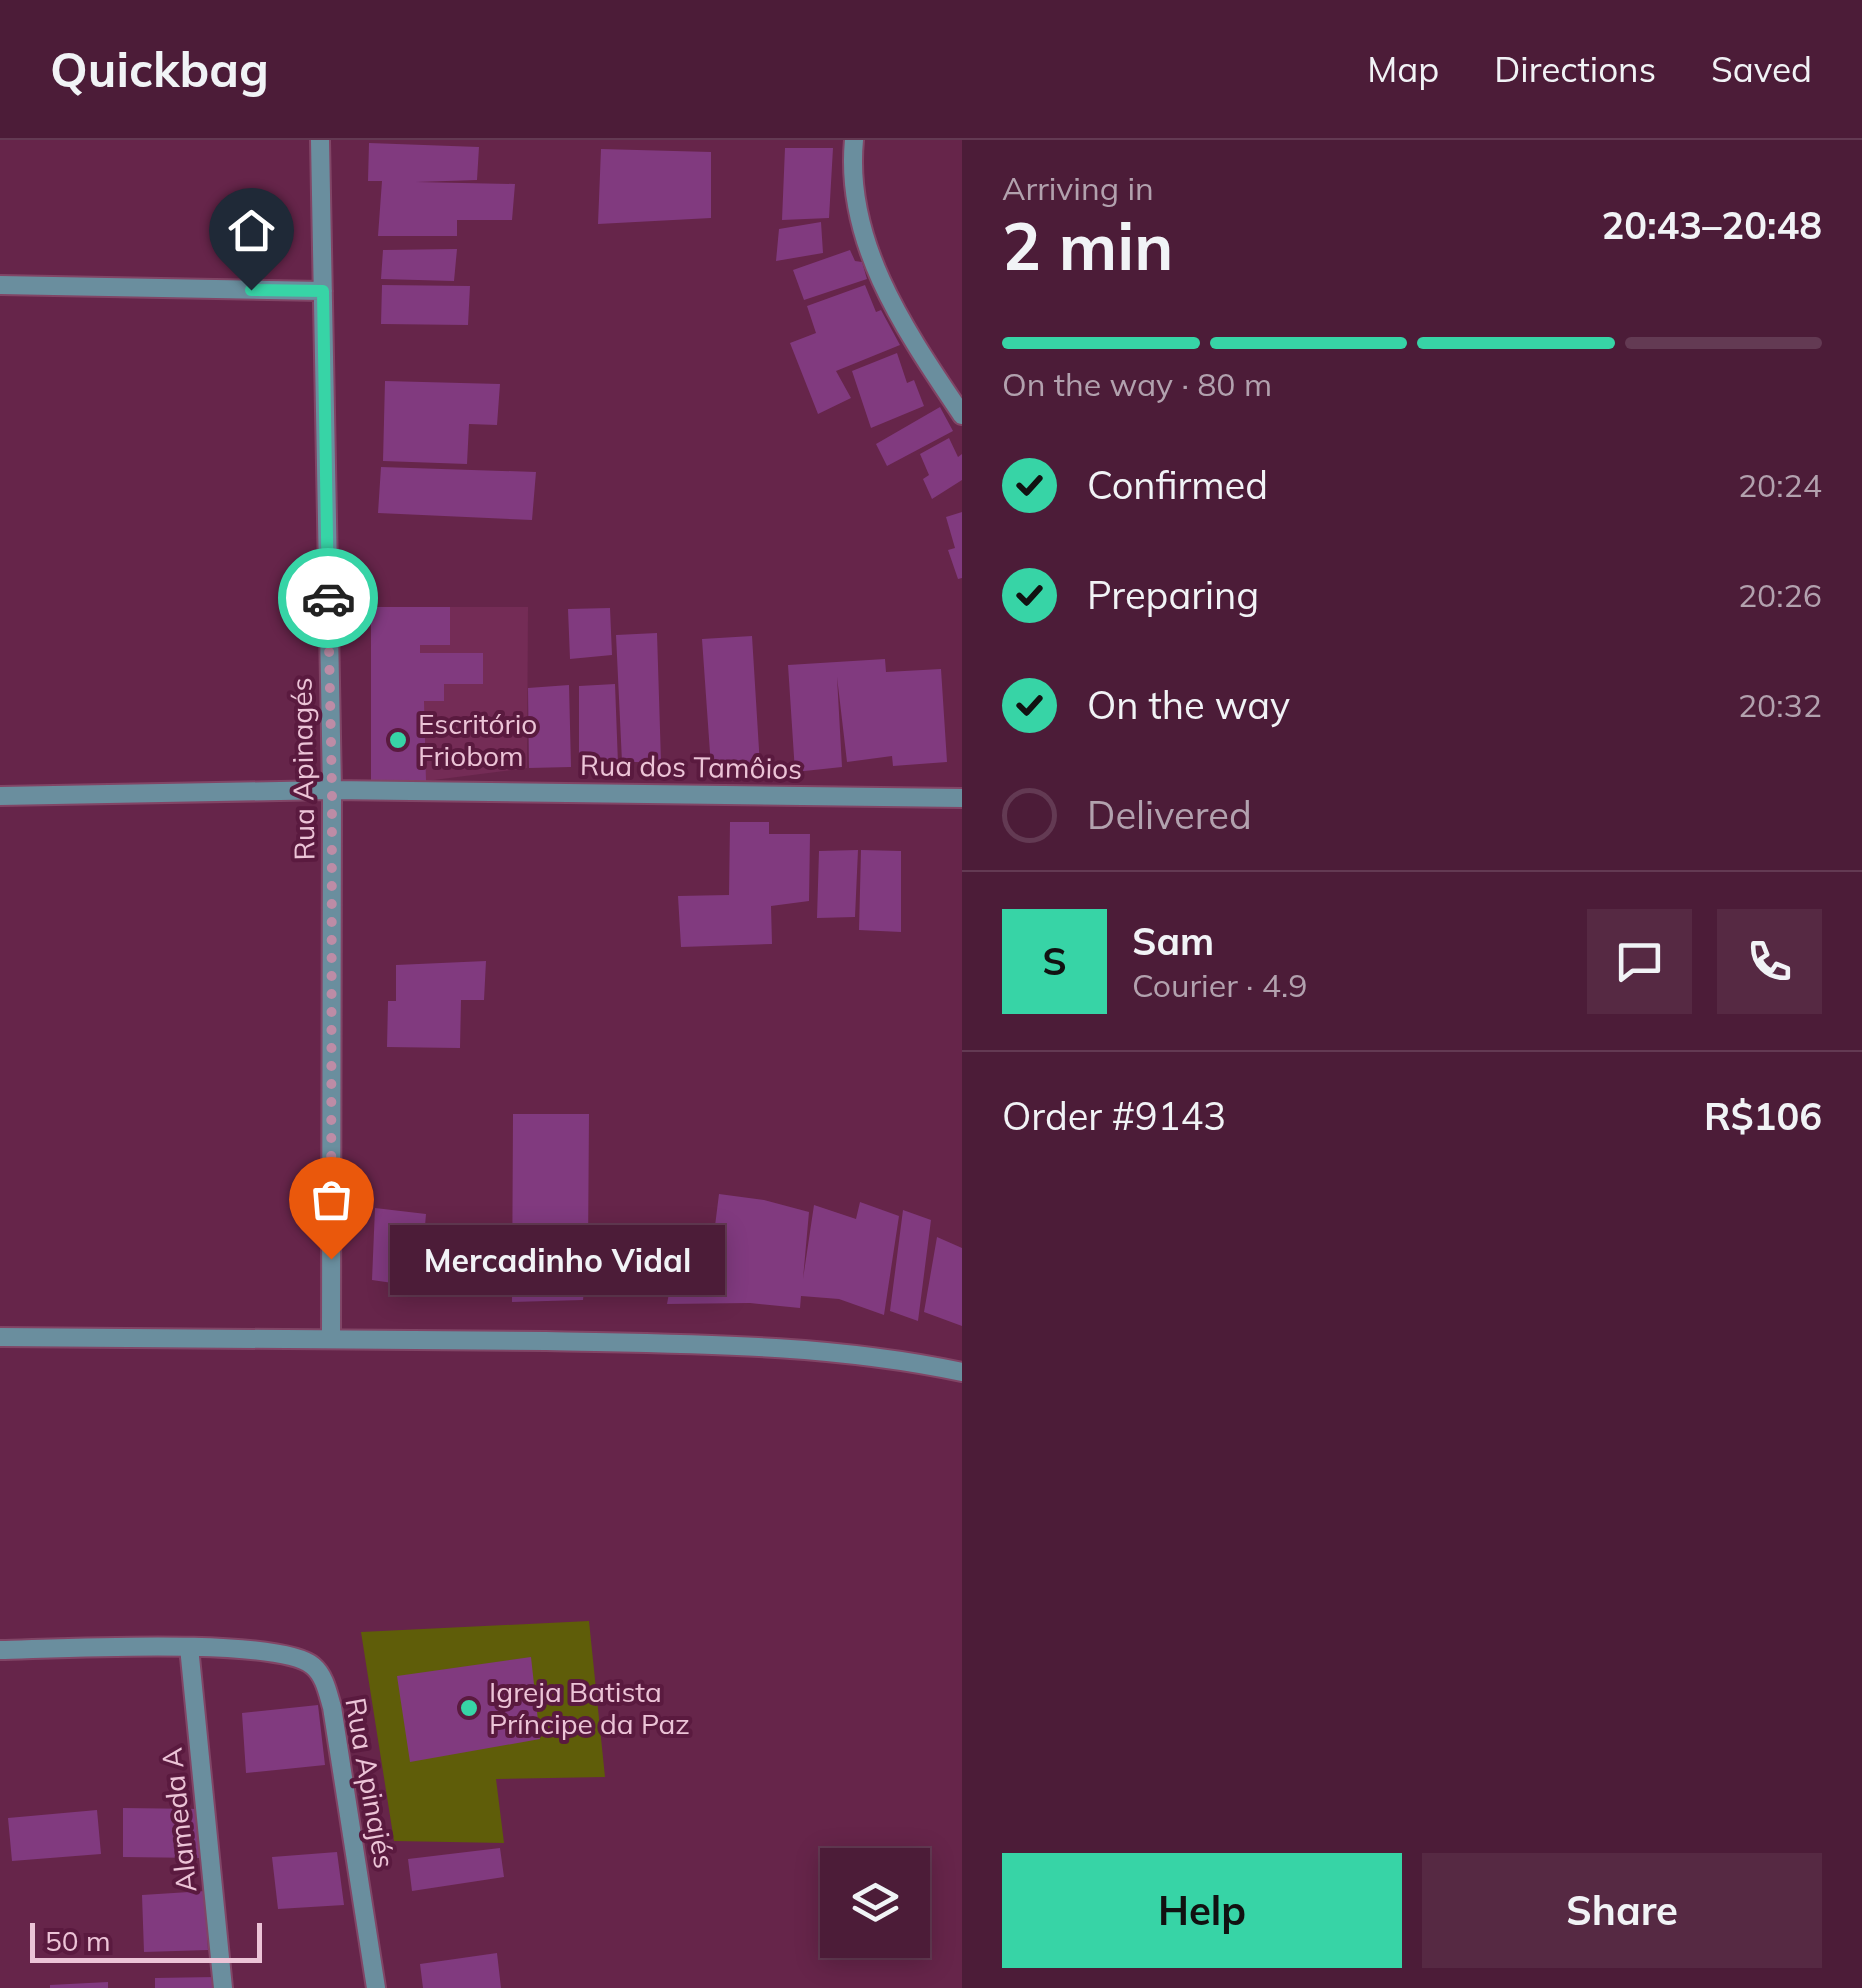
<!DOCTYPE html>
<meta charset="utf-8">
<style>
:root{--surface:#4c1c38;--page:#562943;--text:#f1f3f6;--muted:#b2a1ae;--line:#633a53;--accent:#37d4a6}
body{margin:0;font-family:Mulish,sans-serif;background:var(--page);color:var(--text);height:100vh;display:flex;flex-direction:column;font-size:38px;white-space:nowrap}
*{box-sizing:border-box;margin:0}
p{font-size:32px;color:var(--muted)}
.icon{flex:none;width:55px;height:55px;fill:none;stroke:currentColor;stroke-width:2;stroke-linecap:round;stroke-linejoin:round}
.map{position:relative;flex:1;overflow:hidden}
.details{display:flex;flex-direction:column;background:var(--surface);width:900px}
.details>*{flex:none}
.buttons{position:absolute;left:820px;top:1708px;display:grid;gap:20px}
.buttons a{display:grid;place-items:center;width:110px;height:110px;border-radius:0px;background:var(--surface);box-shadow:0 5px 25px #0003,0 0 0 2px var(--line);font-size:50px}
.scale{position:absolute;left:30px;bottom:25px;width:232px;box-sizing:border-box;padding-left:10px;border:5px solid #ecc4d7;border-top:0;font-size:28px;line-height:35px;white-space:nowrap;color:#ecc4d7;-webkit-text-stroke:8px #5a1a3f;paint-order:stroke}
.pin{position:absolute;display:grid;place-items:center;width:85px;height:85px;color:#fff;margin:-102px -42px;border-radius:50% 50% 50% 0;rotate:-45deg;box-shadow:0 0 10px #0007}
.pin .icon{rotate:45deg}
.courier{position:absolute;display:grid;place-items:center;width:100px;height:100px;margin:-50px;border:8px solid #37d4a6;border-radius:50%;background:#fff;color:#222;box-shadow:0 2px 12px #0007}
.bubble{position:absolute;height:70px;border-radius:0px;background:var(--surface);box-shadow:0 5px 25px #0003,0 0 0 2px var(--line);font-size:32px;font-weight:700;line-height:70px;text-align:center}
.overview em{font-style:normal;font-weight:700}
.overview div{display:flex;flex-direction:column-reverse}
.overview{display:flex;align-items:center;justify-content:space-between;height:170px;padding:0 40px}
h1{font-size:65px;font-weight:700;line-height:75px}
.bar{display:grid;grid-template-columns:repeat(4,1fr);gap:15px 10px;align-content:center;height:120px;padding:0 40px}
.bar i{height:12px;border-radius:8px;background:var(--line)}
.bar .active{background:var(--accent)}
.bar p{grid-column:span 4}
.line{display:flex;align-items:center;gap:25px;padding:0 40px;border-top:2px solid var(--line)}
.line div{flex:1}
.round{display:grid;place-items:center;flex:none;width:105px;height:105px;border-radius:0px;background:var(--page)}
ol{padding:0 40px;list-style:none}
li{display:flex;align-items:center;gap:30px;height:110px}
li p{margin-inline-start:auto}
li .icon{padding:10px;border-radius:50%;background:var(--accent);color:#111;stroke-width:4}
li:last-child{color:var(--muted)}
li i{width:55px;height:55px;border:5px solid var(--line);border-radius:50%}
.primary-button{display:flex;gap:20px;margin-top:auto;padding:20px 40px}
.primary-button a{flex:1;height:115px;border-radius:0px;background:var(--accent);color:#111;font-size:40px;font-weight:700;line-height:115px;text-align:center}
.primary-button a+a{background:var(--page);color:var(--text)}
header{display:flex;align-items:center;gap:60px;box-sizing:border-box;height:140px;padding:0 50px;background:var(--surface);border-bottom:2px solid var(--line)}
header strong{font-size:48px}
nav{display:flex;gap:55px;margin-inline-start:auto;font-size:35px}
main{display:flex;flex:1;min-height:0}
.map>svg:first-child{display:block}
.built{fill:#742c56}
.green{fill:#5f5d09}
.building{fill:#813a7f}
.lines{fill:none;stroke-linecap:round;stroke-linejoin:round}
.minor-casing{stroke:#814566;stroke-width:22}
.minor{stroke:#6a8e9e;stroke-width:18}
.done{stroke:#bd8ca6;stroke-width:10;stroke-dasharray:0 18}
.route{stroke:#37d4a6;stroke-width:12}
.poi-dot{fill:#37d4a6;stroke:#5a1a3f;stroke-width:4}
.labels{text-anchor:middle;stroke-width:8;stroke-linejoin:round;paint-order:stroke}
.poi-label{font-size:28px;fill:#ecc4d7;stroke:#5a1a3f;text-anchor:start}
.street-label{font-size:28px;fill:#ecc4d7;stroke:#5a1a3f}
</style>
<header>
<strong>Quickbag</strong>
<nav><a>Map</a><a>Directions</a><a>Saved</a></nav>
</header>
<main>
<div class="map">
<svg width="962" height="1848" viewBox="0 0 962 1848">
<rect width="100%" height="100%" fill="#66254a"/>
<!-- built -->
<path class="built" d="M 371,467 L 528,467 L 527,628 L 426,641 L 371,640 Z"/>
<!-- green -->
<path class="green" d="M 589,1481 L 605,1637 L 496,1639 L 504,1703 L 394,1701 L 361,1492 Z"/>
<!-- building -->
<path class="building" d="M 369,3 L 479,7 L 477,40 L 416,42 L 515,44 L 512,80 L 457,80 L 457,96 L 378,96 L 382,41 L 368,41 Z
M 785,8 L 833,8 L 829,78 L 782,80 Z
M 601,9 L 711,12 L 711,78 L 598,84 Z
M 821,82 L 823,113 L 776,121 L 779,89 Z
M 457,109 L 454,141 L 381,139 L 383,110 Z
M 850,110 L 855,121 L 862,122 L 867,139 L 804,160 L 793,130 Z
M 382,145 L 470,146 L 468,185 L 381,184 Z
M 865,145 L 876,172 L 881,170 L 900,205 L 836,231 L 851,258 L 818,274 L 790,203 L 816,193 L 807,166 Z
M 897,213 L 907,243 L 914,240 L 924,266 L 871,288 L 852,231 Z
M 385,241 L 500,244 L 497,285 L 469,284 L 467,324 L 383,321 Z
M 940,267 L 953,291 L 887,326 L 876,304 Z
M 949,298 L 958,317 L 962,314 L 962,340 L 932,359 L 923,339 L 929,335 L 920,314 Z
M 381,327 L 536,332 L 532,380 L 378,373 Z
M 962,372 L 962,438 L 958,439 L 948,410 L 955,408 L 946,377 Z
M 371,467 L 450,467 L 450,505 L 420,505 L 420,513 L 483,513 L 483,544 L 444,544 L 444,561 L 424,561 L 426,641 L 371,640 Z
M 610,468 L 612,515 L 570,519 L 568,469 Z
M 657,493 L 661,622 L 622,622 L 616,495 Z
M 752,496 L 760,626 L 711,627 L 702,499 Z
M 885,519 L 886,532 L 941,529 L 947,622 L 893,626 L 892,616 L 847,622 L 837,537 L 842,627 L 795,632 L 788,525 Z
M 615,544 L 618,624 L 579,626 L 579,546 Z
M 569,545 L 571,627 L 529,628 L 528,548 Z
M 730,682 L 769,682 L 769,694 L 810,694 L 809,761 L 771,766 L 772,804 L 681,807 L 678,756 L 729,755 Z
M 858,710 L 855,777 L 817,778 L 819,711 Z
M 861,710 L 901,711 L 901,792 L 859,790 Z
M 486,821 L 484,860 L 461,860 L 460,908 L 387,907 L 388,861 L 396,861 L 396,825 Z
M 513,974 L 589,974 L 588,1110 L 583,1160 L 512,1162 Z
M 719,1054 L 764,1060 L 809,1072 L 803,1139 L 814,1065 L 856,1079 L 860,1062 L 899,1076 L 884,1175 L 839,1159 L 801,1156 L 800,1168 L 750,1163 L 667,1164 L 682,1084 L 715,1086 Z
M 375,1068 L 426,1074 L 420,1147 L 372,1140 Z
M 903,1070 L 931,1080 L 918,1181 L 890,1171 Z
M 937,1097 L 962,1108 L 962,1186 L 924,1172 Z
M 531,1517 L 540,1599 L 410,1622 L 397,1536 Z
M 318,1565 L 325,1625 L 246,1633 L 242,1573 Z
M 123,1668 L 201,1669 L 201,1718 L 123,1717 Z
M 97,1670 L 101,1714 L 12,1721 L 8,1678 Z
M 500,1708 L 504,1737 L 412,1751 L 408,1719 Z
M 337,1712 L 344,1765 L 278,1769 L 272,1717 Z
M 205,1751 L 208,1810 L 144,1812 L 142,1755 Z
M 497,1813 L 501,1848 L 423,1848 L 420,1824 Z
M 216,1837 L 216,1848 L 155,1848 L 155,1838 Z
M 108,1842 L 108,1848 L 50,1848 L 50,1845 Z"/>
<g class="lines">
<!-- minor casing -->
<g class="minor-casing">
<path id="minor" d="M 320,0 L 332,650 L 331,1197
M 854,0 C 844,104 907,193 962,275
M 0,145 L 323,151
M 0,656 L 332,650 L 962,658
M 0,1197 C 182,1197 364,1198 546,1201 C 685,1204 826,1203 962,1232
M 189,1507 L 223,1848
M 0,1510 C 54,1509 280,1496 313,1526 C 325,1536 328,1554 332,1567 L 376,1848"/>
</g>
<!-- minor -->
<use href="#minor" class="minor"/>
</g>
<g class="lines">
<!-- done -->
<path class="done" d="M 328,458 L 332,650 L 331,1119"/>
<!-- route -->
<path class="route" d="M 251,150 L 323,151 L 328,458"/>
</g>
<!-- markers -->
<g class="poi-dot">
<circle cx="398" cy="600" r="10"/>
<circle cx="469" cy="1568" r="10"/>
</g>
<g class="labels">
<!-- poi labels -->
<g class="poi-label">
<text x="418" y="594">Escritório<tspan x="418" dy="32">Friobom</tspan></text>
<text x="489" y="1562">Igreja Batista<tspan x="489" dy="32">Príncipe da Paz</tspan></text>
</g>
<!-- street labels -->
<g class="street-label">
<text transform="translate(691 627) rotate(1)" y="10">Rua dos Tamôios</text>
<text transform="translate(303 629) rotate(-91)" y="10">Rua Apinagés</text>
<text transform="translate(370 1643) rotate(80)" y="10">Rua Apinajés</text>
<text transform="translate(179 1680) rotate(-96)" y="10">Alameda A</text>
</g>
</g>
</svg>
<div class="buttons">
<a><svg class="icon" aria-label="layers" viewBox="0 0 24 24"><path d="M12 4l9 5-9 5-9-5zM3 14l9 5 9-5"/></svg></a>
</div>
<div class="scale">50 m</div>
<div class="pin" style="left:331px;top:1119px;background:#ea580c"><svg class="icon" aria-label="bag" viewBox="0 0 24 24"><path d="M5 8h14l-1 12H6zM9 8a3 3 0 0 1 6 0"/></svg></div>
<div class="pin" style="left:251px;top:150px;background:#1f2937"><svg class="icon" aria-label="home" viewBox="0 0 24 24"><path d="M3 11l9-7 9 7M6 9v11h12V9"/></svg></div>
<div class="courier" style="left:328px;top:458px"><svg class="icon" aria-label="car" viewBox="0 0 24 24"><path d="M5 17H2v-5l4-1 3-4h7l3 4 3 1v5h-3M9 17h6M6 11h13"/><circle cx="7" cy="17" r="2"/><circle cx="17" cy="17" r="2"/></svg></div>
<div class="bubble" style="left:390px;top:1085px;width:335px">Mercadinho Vidal</div>
</div>
<section class="details">
<div class="overview"><div><h1>2 min</h1><p>Arriving in</p></div><em>20:43–20:48</em></div>
<div class="bar"><i class="active"></i><i class="active"></i><i class="active"></i><i></i><p>On the way · 80 m</p></div>
<ol>
<li><svg class="icon" aria-label="check" viewBox="0 0 24 24"><path d="M5 12l5 5 9-10"/></svg>Confirmed<p>20:24</p></li>
<li><svg class="icon" aria-label="check" viewBox="0 0 24 24"><path d="M5 12l5 5 9-10"/></svg>Preparing<p>20:26</p></li>
<li><svg class="icon" aria-label="check" viewBox="0 0 24 24"><path d="M5 12l5 5 9-10"/></svg>On the way<p>20:32</p></li>
<li><i></i>Delivered</li>
</ol>
<div class="line" style="height:180px"><b class="round" style="background:var(--accent);color:#111">S</b><div><b>Sam</b><p>Courier · 4.9</p></div><a class="round"><svg class="icon" aria-label="chat" viewBox="0 0 24 24"><path d="M4 5h16v11H9l-5 4z"/></svg></a><a class="round"><svg class="icon" aria-label="phone" viewBox="0 0 24 24"><path d="M5 4h4l2 5-3 2q2 4 5 5l2-3 5 2v4C11 20 4 13 5 4z"/></svg></a></div>
<div class="line" style="height:130px"><div>Order #9143</div><b>R$106</b></div>
<div class="primary-button"><a>Help</a><a>Share</a></div>
</section>
</main>
